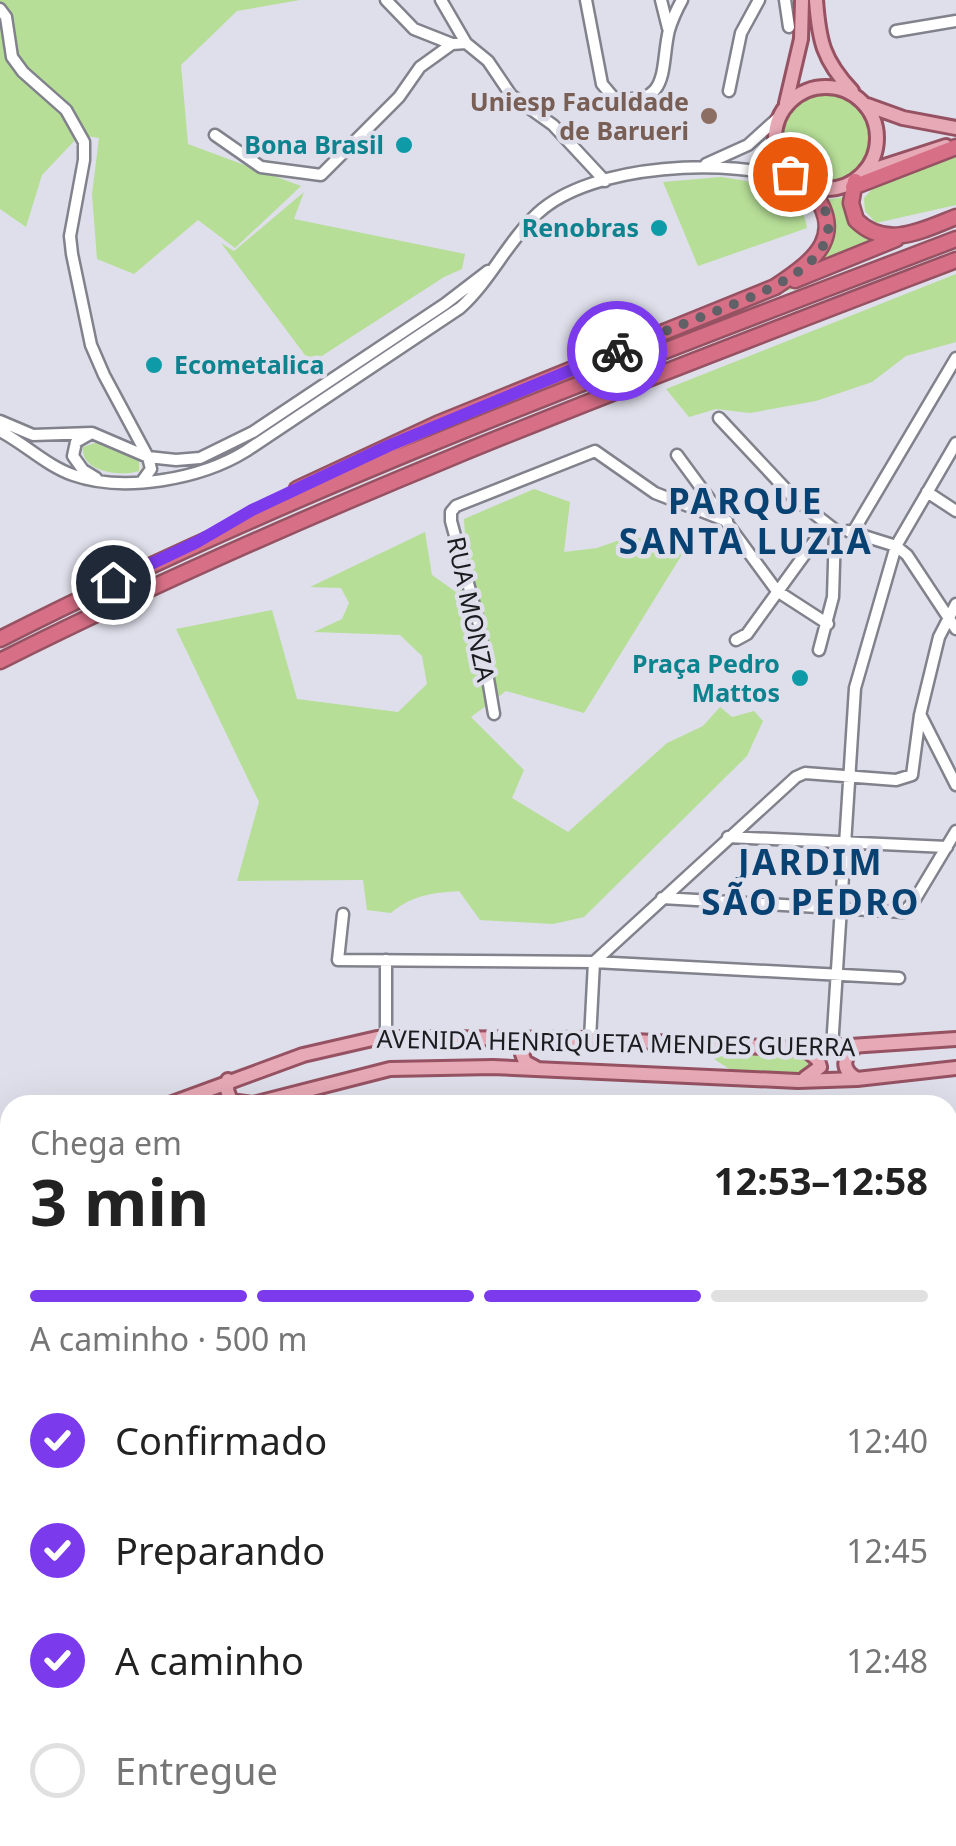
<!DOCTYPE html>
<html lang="pt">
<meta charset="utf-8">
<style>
:root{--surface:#fff;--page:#f6f6f6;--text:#222;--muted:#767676;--line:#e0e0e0;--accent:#7c3aed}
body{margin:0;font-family:"Noto Sans",sans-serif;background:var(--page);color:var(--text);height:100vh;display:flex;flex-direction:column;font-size:38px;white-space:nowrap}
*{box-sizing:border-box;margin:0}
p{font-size:32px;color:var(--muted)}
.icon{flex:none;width:55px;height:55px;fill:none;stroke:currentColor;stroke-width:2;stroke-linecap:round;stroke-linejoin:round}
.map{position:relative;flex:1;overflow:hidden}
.panel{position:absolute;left:0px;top:1095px;width:958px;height:752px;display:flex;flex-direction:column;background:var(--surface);border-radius:30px 30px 0 0;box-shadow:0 10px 40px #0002}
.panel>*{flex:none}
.pin{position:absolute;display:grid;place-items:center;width:85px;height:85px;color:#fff;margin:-42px;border:5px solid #fff;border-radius:50%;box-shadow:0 2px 10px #0007}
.courier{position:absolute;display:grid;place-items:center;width:100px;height:100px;margin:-50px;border:8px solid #7c3aed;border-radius:50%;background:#fff;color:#222;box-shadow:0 2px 12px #0007}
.headline em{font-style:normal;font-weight:700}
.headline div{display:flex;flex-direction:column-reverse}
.headline{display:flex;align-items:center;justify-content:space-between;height:170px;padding:0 30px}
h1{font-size:65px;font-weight:700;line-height:75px}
.bar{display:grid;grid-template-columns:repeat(4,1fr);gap:15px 10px;align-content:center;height:120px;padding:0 30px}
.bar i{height:12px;border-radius:8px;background:var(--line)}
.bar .on{background:var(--accent)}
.bar p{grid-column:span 4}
ol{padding:0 30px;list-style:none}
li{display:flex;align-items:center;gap:30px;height:110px}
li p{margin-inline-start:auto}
li .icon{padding:10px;border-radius:50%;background:var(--accent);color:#fff;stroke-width:4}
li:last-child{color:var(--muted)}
li i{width:55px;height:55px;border:5px solid var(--line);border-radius:50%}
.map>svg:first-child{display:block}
.green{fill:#b6de97}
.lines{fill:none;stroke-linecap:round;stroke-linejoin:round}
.minor-casing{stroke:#81828c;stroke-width:15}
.major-casing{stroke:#965262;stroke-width:18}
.highway-casing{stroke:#965262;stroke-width:19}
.minor{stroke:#fff;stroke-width:10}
.major{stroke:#e7a9b6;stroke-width:12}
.highway{stroke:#d76f86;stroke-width:14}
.rail-casing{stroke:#3e3e44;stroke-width:6}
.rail{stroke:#dedfea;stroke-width:2.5;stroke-dasharray:8;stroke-linecap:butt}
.done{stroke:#606067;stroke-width:10;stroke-dasharray:0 18}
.route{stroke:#7c3aed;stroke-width:12}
.education-dot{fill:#8d6e63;stroke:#dedfea;stroke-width:4}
.culture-dot{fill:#0f9aa8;stroke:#dedfea;stroke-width:4}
.labels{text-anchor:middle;stroke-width:9;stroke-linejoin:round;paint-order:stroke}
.education-label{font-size:25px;font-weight:bold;fill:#785e54;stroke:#dedfea;text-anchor:end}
.culture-label{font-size:25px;font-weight:bold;fill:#0d838f;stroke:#dedfea;text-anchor:end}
.street-label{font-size:25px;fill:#1c1c20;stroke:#dedfea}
.district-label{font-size:35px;font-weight:bold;letter-spacing:2.5px;fill:#084273;stroke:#dedfea}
</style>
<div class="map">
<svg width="956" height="1846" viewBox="0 0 956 1846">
<rect width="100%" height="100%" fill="#dedfea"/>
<!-- green -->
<path class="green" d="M 0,0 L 300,0 L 237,11 L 181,65 L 188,144 L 301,186 L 235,248 L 198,220 L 134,274 L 97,259 L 92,194 L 99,138 L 80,135 L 42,175 L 26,227 L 0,209 Z
M782 137a44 44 0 1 1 88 0a44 44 0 1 1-88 0Z
M 956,155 L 956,205 L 876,223 L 865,211 L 864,198 L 876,185 Z
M 721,177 C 755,182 802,187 807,228 L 698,266 L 663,182 Z
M 304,192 L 294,219 L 465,254 L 462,269 L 444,277 L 311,363 L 221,243 L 234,251 Z
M 844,197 C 851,263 913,234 956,224 L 799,287 L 742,306 C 785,284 861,262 826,200 Z
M 956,274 L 956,342 L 906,356 L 872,382 L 816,401 L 750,413 L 716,409 L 689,417 L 666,389 Z
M 98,442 L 139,458 L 139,471 C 121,477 80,472 83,447 Z
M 534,489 L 570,502 L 564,552 L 597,548 L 628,537 L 648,539 L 683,553 L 584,713 L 506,691 L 471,717 L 524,770 L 512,798 L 568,832 L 667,743 L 703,726 L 720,707 L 732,717 L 754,711 L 763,721 L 747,756 L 584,917 L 553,924 L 480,920 L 459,891 C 432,893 412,895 391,913 L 367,910 L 363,880 L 237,881 L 259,802 L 176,629 L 272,610 L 297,699 L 398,712 L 427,684 L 422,656 L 400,635 L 314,632 L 342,619 L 349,603 L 341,588 L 310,587 L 425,532 L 432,575 L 456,592 L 468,580 L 464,519 Z
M 732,1052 L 803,1056 L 811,1066 L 801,1074 L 734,1072 L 714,1059 Z"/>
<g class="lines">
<!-- minor casing -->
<g class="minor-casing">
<path id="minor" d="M 386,0 L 414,29 L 452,44
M 441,0 L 466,43 L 488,61 L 511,95 L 553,125 L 605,181
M 586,0 L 602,84 L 613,97 C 672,109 660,66 669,30 C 672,20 677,9 682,0
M 661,0 L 668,28
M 785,0 L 789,27
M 0,9 L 6,17 L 12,57 L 23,72 L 66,110 L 84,142 L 84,160 L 70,236 L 72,254 L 91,345 L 104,375 L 148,457 L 151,469 L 143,480
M 896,31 L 956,21
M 729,91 L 741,33 L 759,0
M 215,135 L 261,167 L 321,175 L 399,97 L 420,67 L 452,44 L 466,43
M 706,164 L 748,145 L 779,117
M 719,418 L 793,497 L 835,530 L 833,597 L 819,650
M 0,421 L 33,435 L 92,433 L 148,457 L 176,460 L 200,458 L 253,432 L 445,304 L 488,271
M 0,431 C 25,444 47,466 73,475 C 124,493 201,479 246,451 L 460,308 C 491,280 507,242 538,213 C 592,163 731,157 798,181
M 90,434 L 76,442 L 73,456 L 83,470 L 96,478
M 677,455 L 777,591 L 828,624
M 927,492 L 956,511
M 848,531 L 896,546 L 907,555 L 956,629
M 853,532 L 956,358
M 736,640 L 747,634 L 826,525
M 494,714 L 478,620 L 451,521 L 451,512 L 456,506 L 595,451 L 655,493 L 727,521
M 921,716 L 956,785
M 728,837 L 947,847
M 662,898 L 904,912 L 914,901 L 956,831
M 343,914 L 338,960 L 594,962 L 899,978
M 386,960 L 386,1038
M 594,962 L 796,777 L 805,773 L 896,780 L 912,775 L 920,715 L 939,637 L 956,604
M 590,1039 L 594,962
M 832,1048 L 855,688 L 896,546 L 956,443
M 948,1269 L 956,1269
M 948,1457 L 956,1459
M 948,1481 L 956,1474"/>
</g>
<!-- major casing -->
<g class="major-casing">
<path id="major" d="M 816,0 C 819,41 823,60 852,91
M775 138a51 51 0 1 1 102 0a51 51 0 1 1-102 0Z
M 786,103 L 801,39 L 802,0
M 867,105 L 903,118 L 956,128
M 866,172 L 946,146
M 856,1047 C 842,1058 841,1069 857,1079
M 536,1068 L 525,1062 L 522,1054 L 528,1043 L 537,1039
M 805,1078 L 820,1067 L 818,1060 L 805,1049
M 228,1080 L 227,1090 L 231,1101 L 252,1104
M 167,1105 L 303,1055 L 377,1038 L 590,1039 L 805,1049 L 956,1039
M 249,1105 L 390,1069 L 493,1067 L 798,1081 L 857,1079 L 956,1068
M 0,1196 L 10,1182
M 948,1215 L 956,1215
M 948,1233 L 956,1234
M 0,1234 L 10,1244
M 0,1278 L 10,1272
M 0,1295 L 10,1282
M 0,1344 L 10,1355
M 0,1494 L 10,1496
M 187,1838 L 189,1846
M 200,1838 L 202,1846
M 209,1838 L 211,1846
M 221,1838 L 223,1846"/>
</g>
<!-- highway casing -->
<g class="highway-casing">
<path id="highway" d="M 855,181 L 851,203 L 856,220 C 886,250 923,230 956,217
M 853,187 L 956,147
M 795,280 L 896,239
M 297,489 L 437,424 L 775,287 C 816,260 849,234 808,186
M 0,639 C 309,482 633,363 956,239
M 0,661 C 311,505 632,384 956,260"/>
</g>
<!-- minor -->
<use href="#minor" class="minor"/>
<!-- major -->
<use href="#major" class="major"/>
<!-- highway -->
<use href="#highway" class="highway"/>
<!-- rail casing -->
<g class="rail-casing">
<path id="rail" d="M 948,1179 L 956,1179
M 159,1838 L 161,1846"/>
</g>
<!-- rail -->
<use href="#rail" class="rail"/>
</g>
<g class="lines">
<!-- done -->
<path class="done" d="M 617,351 C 648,338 678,326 709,314 C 750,297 861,262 819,199 C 811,187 800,183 790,174"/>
<!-- route -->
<path class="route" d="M 113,582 L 197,542 L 252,510 L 388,446 L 617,351"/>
</g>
<!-- markers -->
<circle class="education-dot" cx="709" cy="116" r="10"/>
<g class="culture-dot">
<circle cx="404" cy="145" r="10"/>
<circle cx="659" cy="228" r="10"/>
<circle cx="154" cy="365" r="10"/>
<circle cx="800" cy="678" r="10"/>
</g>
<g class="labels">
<!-- education labels -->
<g class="education-label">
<text x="689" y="111">Uniesp Faculdade<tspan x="689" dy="29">de Barueri</tspan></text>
</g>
<!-- culture labels -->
<g class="culture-label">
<text x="384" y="154">Bona Brasil</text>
<text x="639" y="237">Renobras</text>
<text x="174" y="374" text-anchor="start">Ecometalica</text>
<text x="780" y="673">Praça Pedro<tspan x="780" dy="29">Mattos</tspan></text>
</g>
<!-- street labels -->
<g class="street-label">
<text transform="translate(471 609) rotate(78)" y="9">RUA MONZA</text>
<text transform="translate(616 1043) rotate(1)" y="9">AVENIDA HENRIQUETA MENDES GUERRA</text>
</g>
<!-- district labels -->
<g class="district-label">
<text x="746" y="514">PARQUE<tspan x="746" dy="40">SANTA LUZIA</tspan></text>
<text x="811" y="875">JARDIM<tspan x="811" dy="40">SÃO PEDRO</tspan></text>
</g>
</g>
</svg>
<div class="pin" style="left:790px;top:174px;background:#ea580c"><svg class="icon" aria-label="bag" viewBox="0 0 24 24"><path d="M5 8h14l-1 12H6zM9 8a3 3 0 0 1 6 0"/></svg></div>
<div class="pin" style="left:113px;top:582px;background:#1f2937"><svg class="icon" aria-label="home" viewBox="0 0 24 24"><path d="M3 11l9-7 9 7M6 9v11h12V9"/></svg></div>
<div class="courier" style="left:617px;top:351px"><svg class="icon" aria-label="bike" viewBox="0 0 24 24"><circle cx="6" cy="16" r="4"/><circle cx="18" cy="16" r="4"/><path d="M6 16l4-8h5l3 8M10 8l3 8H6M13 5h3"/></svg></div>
<section class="panel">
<div class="headline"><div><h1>3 min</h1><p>Chega em</p></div><em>12:53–12:58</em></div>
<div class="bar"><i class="on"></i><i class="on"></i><i class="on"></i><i></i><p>A caminho · 500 m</p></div>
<ol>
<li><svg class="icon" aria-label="check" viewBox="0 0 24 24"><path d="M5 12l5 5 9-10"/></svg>Confirmado<p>12:40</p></li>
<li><svg class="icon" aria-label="check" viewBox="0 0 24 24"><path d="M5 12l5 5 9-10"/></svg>Preparando<p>12:45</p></li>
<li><svg class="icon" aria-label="check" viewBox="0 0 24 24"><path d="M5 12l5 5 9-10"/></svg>A caminho<p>12:48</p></li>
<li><i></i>Entregue</li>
</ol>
</section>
</div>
